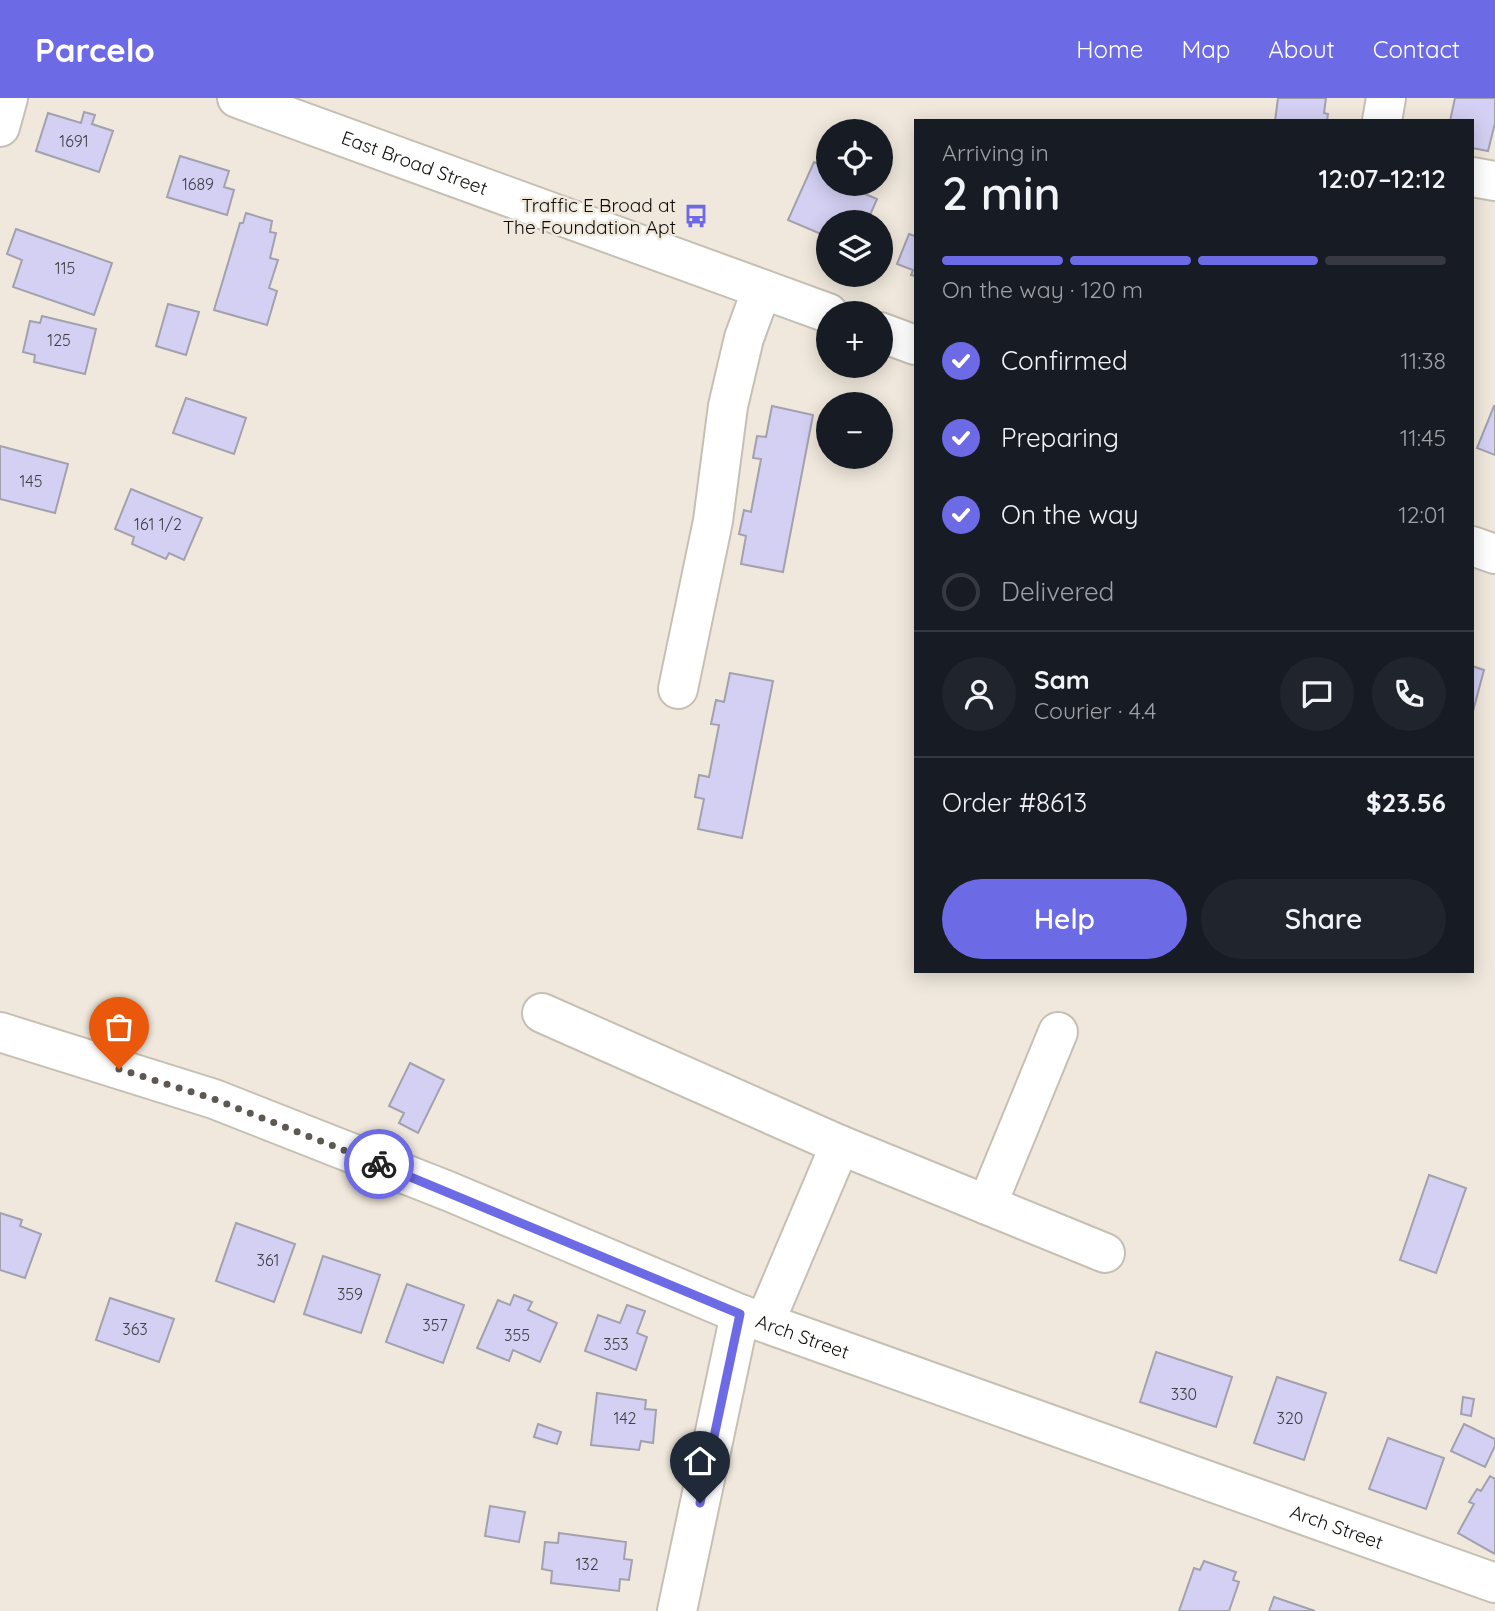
<!DOCTYPE html>
<meta charset="utf-8">
<style>
:root{--surface:#171b24;--page:#20242c;--text:#f1f3f6;--muted:#9ea1a6;--line:#363941;--accent:#6c6ae4}
body{margin:0;font-family:Quicksand,sans-serif;background:var(--page);color:var(--text);height:100vh;display:flex;flex-direction:column;font-size:26px;white-space:nowrap}
*{box-sizing:border-box;margin:0}
p{font-size:23px;color:var(--muted)}
.icon{flex:none;width:38px;height:38px;fill:none;stroke:currentColor;stroke-width:2;stroke-linecap:round;stroke-linejoin:round}
.map{position:relative;flex:1;overflow:hidden}
.panel{position:absolute;left:914px;top:21px;width:560px;height:854px;display:flex;flex-direction:column;background:var(--surface);border-radius:0px;box-shadow:0 4px 18px #0003}
.panel>*{flex:none}
.tools{position:absolute;left:816px;top:21px;display:grid;gap:14px}
.tools a{display:grid;place-items:center;width:77px;height:77px;border-radius:50%;background:var(--surface);box-shadow:0 4px 18px #0003;font-size:35px}
.pin{position:absolute;display:grid;place-items:center;width:60px;height:60px;color:#fff;margin:-72px -30px;border-radius:50% 50% 50% 0;rotate:-45deg;box-shadow:0 0 7px #0007}
.pin .icon{rotate:45deg}
.courier{position:absolute;display:grid;place-items:center;width:70px;height:70px;margin:-35px;border:5px solid #6c6ae4;border-radius:50%;background:#fff;color:#222;box-shadow:0 2px 9px #0007}
.overview em{font-style:normal;font-weight:600}
.overview div{display:flex;flex-direction:column-reverse}
.overview{display:flex;align-items:center;justify-content:space-between;height:119px;padding:0 28px}
h1{font-size:46px;font-weight:600;line-height:52px}
.bar{display:grid;grid-template-columns:repeat(4,1fr);gap:10px 7px;align-content:center;height:84px;padding:0 28px}
.bar i{height:9px;border-radius:5px;background:var(--line)}
.bar .selected{background:var(--accent)}
.bar p{grid-column:span 4}
.line{display:flex;align-items:center;gap:18px;padding:0 28px;border-top:2px solid var(--line)}
.line div{flex:1}
.round{display:grid;place-items:center;flex:none;width:74px;height:74px;border-radius:37px;background:var(--page)}
ol{padding:0 28px;list-style:none}
li{display:flex;align-items:center;gap:21px;height:77px}
li p{margin-inline-start:auto}
li .icon{padding:7px;border-radius:50%;background:var(--accent);color:#fff;stroke-width:4}
li:last-child{color:var(--muted)}
li i{width:38px;height:38px;border:4px solid var(--line);border-radius:50%}
.action{display:flex;gap:14px;margin-top:auto;padding:14px 28px}
.action a{flex:1;height:80px;border-radius:42px;background:var(--accent);color:#fff;font-size:28px;font-weight:600;line-height:80px;text-align:center}
.action a+a{background:var(--page);color:var(--text)}
header{display:flex;align-items:center;gap:42px;box-sizing:border-box;height:98px;padding:0 35px;background:var(--accent);color:#fff}
header strong{font-size:33px}
nav{display:flex;gap:38px;margin-inline-start:auto;font-size:24px}
.map>svg:first-child{display:block}
.building{fill:#d4d0f3;stroke:#a2a1ad;stroke-width:2}
.lines{fill:none;stroke-linecap:round;stroke-linejoin:round}
.minor-casing{stroke:#c6bfb3;stroke-width:42}
.minor{stroke:#fff;stroke-width:38}
.done{stroke:#5d5952;stroke-width:7;stroke-dasharray:0 12.6}
.route{stroke:#6c6ae4;stroke-width:9}
.labels{text-anchor:middle;stroke-width:5;stroke-linejoin:round;paint-order:stroke}
.number-label{font-size:16px;fill:#403d43}
.street-label{font-size:19px;fill:#0e0c08;stroke:#f0e8dc}
.poi-label{font-size:19px;fill:#0e0c08;stroke:#f0e8dc;text-anchor:end}
</style>
<header>
<strong>Parcelo</strong>
<nav><a>Home</a><a>Map</a><a>About</a><a>Contact</a></nav>
</header>
<div class="map">
<svg width="1495" height="1513" viewBox="0 0 1495 1513">
<rect width="100%" height="100%" fill="#f0e8dc"/>
<!-- building -->
<path class="building" d="M 1278,0 L 1326,0 L 1324,15 L 1328,16 L 1327,23 L 1275,23 Z
M 1455,0 L 1495,0 L 1495,25 L 1488,53 L 1472,50 L 1472,23 L 1450,23 Z
M 84,14 L 95,17 L 92,26 L 113,33 L 99,74 L 36,53 L 48,15 L 81,25 Z
M 180,58 L 229,73 L 224,89 L 234,92 L 227,117 L 167,99 Z
M 814,64 L 828,70 L 828,86 L 843,86 L 841,91 L 856,97 L 858,93 L 877,101 L 867,124 L 828,124 L 828,139 L 788,122 Z
M 246,115 L 272,123 L 270,134 L 276,135 L 270,160 L 278,162 L 269,190 L 277,193 L 267,227 L 214,212 L 240,125 L 243,125 Z
M 16,131 L 112,165 L 94,217 L 13,189 L 22,162 L 7,156 Z
M 909,136 L 915,138 L 915,178 L 911,177 L 913,172 L 897,166 Z
M 168,206 L 199,214 L 186,257 L 156,248 Z
M 42,218 L 96,231 L 85,276 L 34,264 L 35,257 L 23,254 L 30,223 L 40,225 Z
M 186,300 L 246,320 L 234,356 L 173,335 Z
M 772,308 L 813,317 L 783,474 L 741,466 L 746,438 L 739,436 L 744,412 L 751,414 L 761,361 L 753,360 L 757,338 L 766,339 Z
M 1494,308 L 1495,308 L 1495,357 L 1477,350 Z
M 0,348 L 68,366 L 55,415 L 0,401 Z
M 131,391 L 202,420 L 184,462 L 169,455 L 166,461 L 132,446 L 134,439 L 115,431 Z
M 1472,568 L 1484,572 L 1472,617 Z
M 730,575 L 773,583 L 742,740 L 698,731 L 704,701 L 695,699 L 699,677 L 709,679 L 719,627 L 711,626 L 716,602 L 724,604 Z
M 410,965 L 444,982 L 418,1035 L 399,1025 L 404,1015 L 389,1008 Z
M 1429,1077 L 1466,1090 L 1436,1175 L 1400,1162 Z
M 0,1115 L 22,1122 L 20,1128 L 41,1136 L 25,1180 L 0,1172 Z
M 236,1125 L 295,1146 L 274,1204 L 216,1183 Z
M 323,1158 L 380,1177 L 361,1235 L 304,1216 Z
M 407,1186 L 464,1207 L 443,1265 L 386,1244 Z
M 514,1197 L 532,1204 L 528,1212 L 557,1225 L 540,1264 L 513,1252 L 509,1263 L 477,1250 L 498,1202 L 510,1207 Z
M 110,1200 L 174,1221 L 159,1264 L 96,1242 Z
M 627,1207 L 645,1213 L 637,1235 L 647,1239 L 636,1272 L 585,1253 L 598,1217 L 620,1225 Z
M 1156,1254 L 1232,1279 L 1216,1329 L 1140,1304 Z
M 1277,1279 L 1326,1295 L 1304,1362 L 1254,1345 Z
M 597,1295 L 646,1302 L 645,1311 L 656,1312 L 653,1345 L 641,1343 L 639,1352 L 591,1347 Z
M 1463,1299 L 1474,1301 L 1471,1318 L 1461,1316 Z
M 538,1326 L 561,1334 L 557,1346 L 534,1339 Z
M 1464,1326 L 1495,1341 L 1495,1348 L 1485,1369 L 1451,1353 Z
M 1388,1340 L 1444,1360 L 1426,1411 L 1369,1391 Z
M 1490,1378 L 1495,1381 L 1495,1456 L 1458,1435 L 1474,1406 L 1469,1404 L 1477,1391 L 1481,1393 Z
M 490,1408 L 525,1414 L 519,1444 L 485,1438 Z
M 559,1435 L 626,1444 L 624,1461 L 632,1462 L 629,1482 L 620,1481 L 619,1493 L 551,1485 L 552,1473 L 542,1471 L 545,1444 L 558,1445 Z
M 1204,1463 L 1236,1474 L 1233,1482 L 1239,1484 L 1229,1513 L 1179,1513 L 1194,1470 L 1200,1472 Z
M 1274,1499 L 1315,1513 L 1269,1513 Z"/>
<g class="lines">
<!-- minor casing -->
<g class="minor-casing">
<g id="minor">
<path id="s1" d="M 237,0 L 828,215"/>
<path d="M 1382,23 L 1386,0"/>
<path d="M 0,29 L 8,0"/>
<path d="M 1472,79 L 1495,83"/>
<path d="M 880,234 L 915,247"/>
<path d="M 1472,448 L 1495,456"/>
<path d="M 678,591 L 713,423 L 728,308 L 744,240 L 762,191"/>
<path d="M 542,915 L 840,1047 L 765,1224"/>
<path id="s2" d="M 0,934 L 214,1001 L 448,1093 L 740,1216 L 1495,1485"/>
<path d="M 840,1047 L 1105,1155"/>
<path d="M 987,1107 L 1058,934"/>
<path d="M 677,1513 L 740,1216"/>
</g>
</g>
<!-- minor -->
<use href="#minor" class="minor"/>
</g>
<g class="lines">
<!-- done -->
<path class="done" d="M 119,971 L 214,1001 L 379,1066"/>
<!-- route -->
<path class="route" d="M 379,1066 L 740,1216 L 700,1405"/>
</g>
<!-- icons -->
<defs>
<g id="bus-bare" transform="scale(1.89)"><path d="M-5-6H5V4H4V6H2V4H-2V6H-4V4H-5ZM-3.5-4V0h7V-4ZM-3.5 1.2v1.5H-2V1.2ZM2 1.2v1.5H3.5V1.2Z" fill="#6c6ae4" stroke="#f0e8dc" stroke-width="2.5" paint-order="stroke"/></g>
</defs>
<g fill-rule="evenodd">
<use href="#bus-bare" x="696" y="118"/>
</g>
<g class="labels">
<!-- number labels -->
<g class="number-label">
<text x="74" y="49">1691</text>
<text x="198" y="92">1689</text>
<text x="65" y="176">115</text>
<text x="59" y="248">125</text>
<text x="31" y="389">145</text>
<text x="158" y="432">161 1/2</text>
<text x="268" y="1168">361</text>
<text x="350" y="1202">359</text>
<text x="435" y="1233">357</text>
<text x="135" y="1237">363</text>
<text x="517" y="1243">355</text>
<text x="616" y="1252">353</text>
<text x="1184" y="1302">330</text>
<text x="625" y="1326">142</text>
<text x="1290" y="1326">320</text>
<text x="587" y="1472">132</text>
</g>
<!-- street labels -->
<g class="street-label">
<text dy="7" stroke="none"><textPath href="#s1" startOffset="189">East Broad Street</textPath></text>
<text dy="7" stroke="none"><textPath href="#s2" startOffset="859">Arch Street</textPath></text>
<text dy="7" stroke="none"><textPath href="#s2" startOffset="1426">Arch Street</textPath></text>
</g>
<!-- poi labels -->
<g class="poi-label">
<text x="676" y="114">Traffic E Broad at<tspan x="676" dy="22">The Foundation Apt</tspan></text>
</g>
</g>
</svg>
<div class="tools">
<a><svg class="icon" aria-label="locate" viewBox="0 0 24 24"><circle cx="12" cy="12" r="6"/><path d="M12 2v4M12 18v4M2 12h4M18 12h4"/></svg></a>
<a><svg class="icon" aria-label="layers" viewBox="0 0 24 24"><path d="M12 4l9 5-9 5-9-5zM3 14l9 5 9-5"/></svg></a>
<a>+</a>
<a>−</a>
</div>
<div class="pin" style="left:119px;top:971px;background:#ea580c"><svg class="icon" aria-label="bag" viewBox="0 0 24 24"><path d="M5 8h14l-1 12H6zM9 8a3 3 0 0 1 6 0"/></svg></div>
<div class="pin" style="left:700px;top:1405px;background:#1f2937"><svg class="icon" aria-label="home" viewBox="0 0 24 24"><path d="M3 11l9-7 9 7M6 9v11h12V9"/></svg></div>
<div class="courier" style="left:379px;top:1066px"><svg class="icon" aria-label="bike" viewBox="0 0 24 24"><circle cx="6" cy="16" r="4"/><circle cx="18" cy="16" r="4"/><path d="M6 16l4-8h5l3 8M10 8l3 8H6M13 5h3"/></svg></div>
<section class="panel">
<div class="overview"><div><h1>2 min</h1><p>Arriving in</p></div><em>12:07–12:12</em></div>
<div class="bar"><i class="selected"></i><i class="selected"></i><i class="selected"></i><i></i><p>On the way · 120 m</p></div>
<ol>
<li><svg class="icon" aria-label="check" viewBox="0 0 24 24"><path d="M5 12l5 5 9-10"/></svg>Confirmed<p>11:38</p></li>
<li><svg class="icon" aria-label="check" viewBox="0 0 24 24"><path d="M5 12l5 5 9-10"/></svg>Preparing<p>11:45</p></li>
<li><svg class="icon" aria-label="check" viewBox="0 0 24 24"><path d="M5 12l5 5 9-10"/></svg>On the way<p>12:01</p></li>
<li><i></i>Delivered</li>
</ol>
<div class="line" style="height:126px"><a class="round"><svg class="icon" aria-label="person" viewBox="0 0 24 24"><circle cx="12" cy="8" r="4"/><path d="M4 21q1-7 8-7t8 7"/></svg></a><div><b>Sam</b><p>Courier · 4.4</p></div><a class="round"><svg class="icon" aria-label="chat" viewBox="0 0 24 24"><path d="M4 5h16v11H9l-5 4z"/></svg></a><a class="round"><svg class="icon" aria-label="phone" viewBox="0 0 24 24"><path d="M5 4h4l2 5-3 2q2 4 5 5l2-3 5 2v4C11 20 4 13 5 4z"/></svg></a></div>
<div class="line" style="height:91px"><div>Order #8613</div><b>$23.56</b></div>
<div class="action"><a>Help</a><a>Share</a></div>
</section>
</div>
